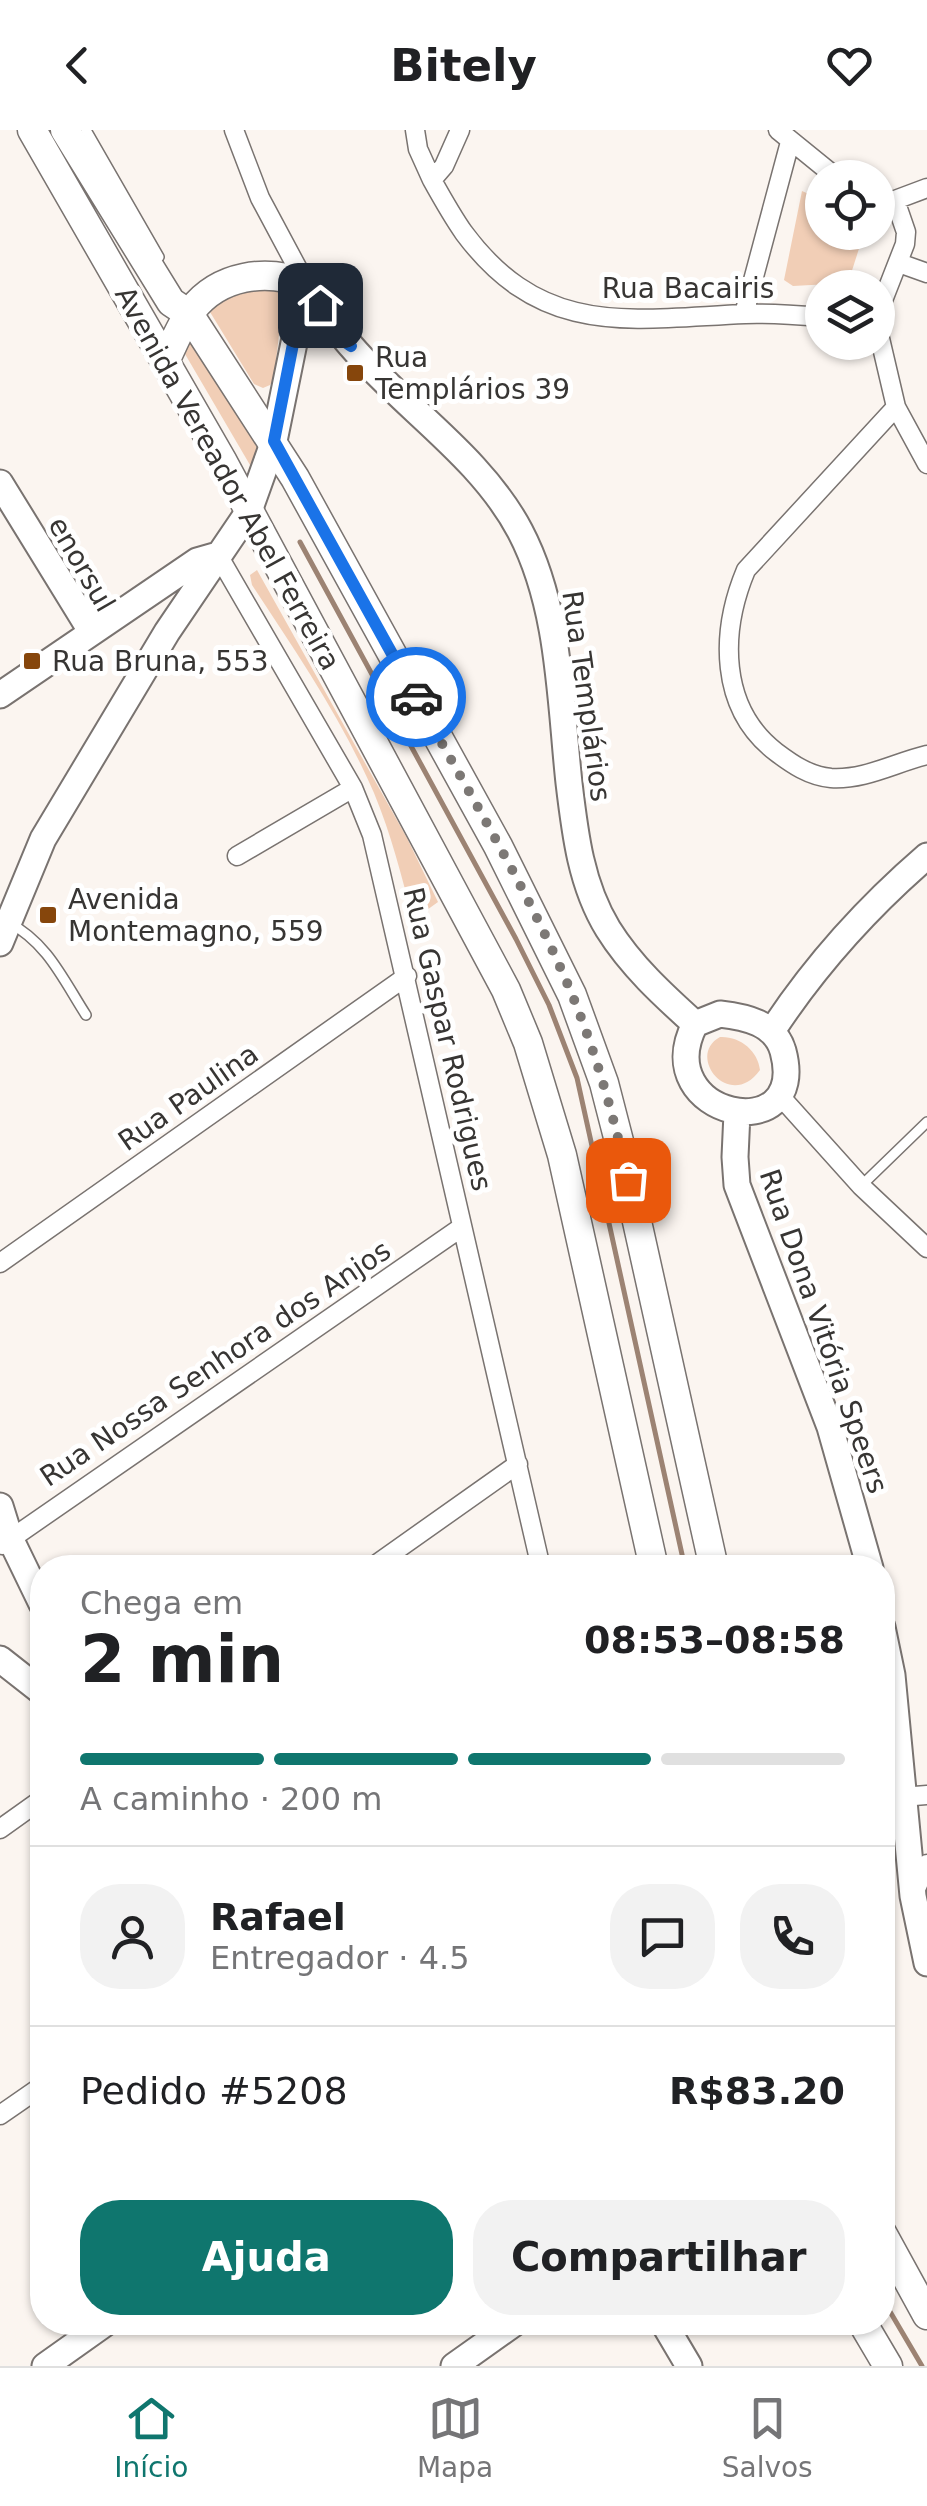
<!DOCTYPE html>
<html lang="pt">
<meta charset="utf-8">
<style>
:root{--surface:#fff;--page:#f2f2f2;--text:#202124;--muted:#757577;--line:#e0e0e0;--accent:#0f766e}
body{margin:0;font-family:"DejaVu Sans",sans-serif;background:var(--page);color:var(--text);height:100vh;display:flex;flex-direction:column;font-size:38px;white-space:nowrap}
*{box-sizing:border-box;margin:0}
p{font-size:32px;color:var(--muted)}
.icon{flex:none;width:55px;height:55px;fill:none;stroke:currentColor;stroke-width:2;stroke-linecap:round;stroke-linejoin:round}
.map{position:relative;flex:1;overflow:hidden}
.side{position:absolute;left:30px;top:1425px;width:865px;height:780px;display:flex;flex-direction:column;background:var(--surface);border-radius:40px;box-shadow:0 2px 8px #0004}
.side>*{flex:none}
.buttons{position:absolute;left:805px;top:30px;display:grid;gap:20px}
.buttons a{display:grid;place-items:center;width:90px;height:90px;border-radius:50%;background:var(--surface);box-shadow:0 2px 8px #0004;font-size:50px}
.pin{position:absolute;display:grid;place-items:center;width:85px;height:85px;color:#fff;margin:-42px;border-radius:20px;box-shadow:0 5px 15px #0006}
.courier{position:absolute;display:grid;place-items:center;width:100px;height:100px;margin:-50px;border:8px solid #1a73e8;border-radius:50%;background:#fff;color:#222;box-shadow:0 2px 12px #0007}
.headline em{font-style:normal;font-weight:700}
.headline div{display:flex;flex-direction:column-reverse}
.headline{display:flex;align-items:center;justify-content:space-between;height:170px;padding:0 50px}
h1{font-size:65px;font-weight:700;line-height:75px}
.bar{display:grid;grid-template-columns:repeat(4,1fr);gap:15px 10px;align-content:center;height:120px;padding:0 50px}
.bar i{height:12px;border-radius:8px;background:var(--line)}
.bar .current{background:var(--accent)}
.bar p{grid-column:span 4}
.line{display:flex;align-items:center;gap:25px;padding:0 50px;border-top:2px solid var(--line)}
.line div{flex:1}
.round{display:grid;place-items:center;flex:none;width:105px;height:105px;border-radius:40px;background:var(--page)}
.action{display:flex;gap:20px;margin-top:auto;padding:20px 50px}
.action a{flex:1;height:115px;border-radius:40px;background:var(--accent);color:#fff;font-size:40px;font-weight:700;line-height:115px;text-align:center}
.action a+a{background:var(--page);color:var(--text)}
header{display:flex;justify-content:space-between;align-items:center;height:130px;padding:0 50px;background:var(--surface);font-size:45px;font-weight:700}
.menu{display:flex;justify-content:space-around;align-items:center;height:140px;border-top:2px solid var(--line);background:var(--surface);font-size:28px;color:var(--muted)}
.menu a{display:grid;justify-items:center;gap:5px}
.menu .current{color:var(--accent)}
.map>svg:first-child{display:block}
.green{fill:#f1ceb6}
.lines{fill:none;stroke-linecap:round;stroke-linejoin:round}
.stream{stroke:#9c8373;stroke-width:5}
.lane-casing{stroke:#797370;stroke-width:12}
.street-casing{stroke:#797370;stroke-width:21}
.secondary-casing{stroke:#797370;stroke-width:29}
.primary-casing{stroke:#797370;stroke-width:31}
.lane{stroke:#fff;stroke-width:9}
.street{stroke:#fff;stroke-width:18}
.secondary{stroke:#fff;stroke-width:25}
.primary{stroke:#fff;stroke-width:28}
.done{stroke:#7c7875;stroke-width:10;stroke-dasharray:0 18}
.route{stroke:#1a73e8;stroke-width:12}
.poi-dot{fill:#86460c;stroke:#fff;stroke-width:4}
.labels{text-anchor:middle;stroke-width:10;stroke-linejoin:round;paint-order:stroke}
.street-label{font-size:28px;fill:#373533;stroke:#fff}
.poi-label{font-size:28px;fill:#373533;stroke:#fff;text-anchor:start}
</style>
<header><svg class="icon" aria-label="back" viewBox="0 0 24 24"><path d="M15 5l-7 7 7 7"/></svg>Bitely<svg class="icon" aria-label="heart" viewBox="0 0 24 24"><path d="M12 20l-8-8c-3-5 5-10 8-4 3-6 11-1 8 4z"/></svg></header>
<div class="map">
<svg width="927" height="2236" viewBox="0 0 927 2236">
<rect width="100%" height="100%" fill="#fbf5f0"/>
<!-- green -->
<path class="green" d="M 802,61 L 822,70 L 822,102 L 864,103 L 848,153 L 793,156 L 784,150 Z
M 247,155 L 284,161 L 274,248 L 270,255 L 263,258 L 254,254 L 210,182 L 215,173 Z
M 193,206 L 262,307 L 258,334 L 250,335 L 185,224 Z
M 257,440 L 407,708 L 438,772 L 413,790 C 402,747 391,704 374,663 C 342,589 296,522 252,455 L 250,445 Z
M 720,907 C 740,906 758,921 760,940 C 730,982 685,926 720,907 Z"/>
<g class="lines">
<!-- stream -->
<path class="stream" d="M 300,412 L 516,809 L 549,875 L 577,948 L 685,1438
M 882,2168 L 922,2236"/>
<!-- lane casing -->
<g class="lane-casing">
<path id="lane" d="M 86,0 L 159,127
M 9,793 C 47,812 64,851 86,885
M 861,1056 L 927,992"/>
</g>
<!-- street casing -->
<g class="street-casing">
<path id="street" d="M 234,0 L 260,68 L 306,154
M 415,0 L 418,19 L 432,50
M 460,0 L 444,36 L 432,50 C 442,68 452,86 464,103 C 543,209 631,189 745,184 C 771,183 797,185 822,187
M 778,0 L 837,48
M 895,70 L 927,58
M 899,133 L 927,143
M 878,183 L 905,114 L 906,102 L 895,70
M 744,184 L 790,12
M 878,200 L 896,277 L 927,334
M 896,277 L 746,440 C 720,502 719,578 776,622 C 792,634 809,646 831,648 C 865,650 894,633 927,625
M 218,425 L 353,658 L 372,705 L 541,1438
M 237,726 L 353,658
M 781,967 L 861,1056 L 927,1118
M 0,1133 L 407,846
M 2,1415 L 462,1097
M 371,1438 L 518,1334
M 902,1667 L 927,1665
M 0,1699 L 42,1669
M 915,1761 L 927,1734
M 0,1985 L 42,1956"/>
</g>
<!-- secondary casing -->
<g class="secondary-casing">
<path id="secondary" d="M 306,154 C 320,175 334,197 351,216 C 404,278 481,327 520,401 C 560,477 560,569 569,653 C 575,704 581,755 608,799 C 631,836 663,865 695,894
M 0,353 L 91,501
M 0,565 L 197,431 L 218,425
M 0,813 L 43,709 L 167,502 L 249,381 L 274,311 L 306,154
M 720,884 C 746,887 775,893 783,921 C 810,1021 647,987 695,894 Z
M 772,901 C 814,837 869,776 927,726
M 737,983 L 735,1027 L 737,1055 L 830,1297 L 870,1438
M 0,1376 L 10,1408 L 42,1474
M 882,1497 L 892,1545 L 913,1766 L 927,1833
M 0,1529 L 42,1562
M 663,2192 L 689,2236
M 45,2236 L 107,2192
M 454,2236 L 516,2192"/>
</g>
<!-- primary casing -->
<g class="primary-casing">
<path id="primary" d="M 32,0 L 223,332 L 506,860 L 528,913 L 562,1025 L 654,1438
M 65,0 L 171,172 L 189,184 L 295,348 L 498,716 L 572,865 L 604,953 L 620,1015 L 714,1438
M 166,229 C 174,213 181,194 192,180 C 219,145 266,138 306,154
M 882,2103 L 927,2185
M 862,2192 L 888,2236"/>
</g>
<!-- lane -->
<use href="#lane" class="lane"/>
<!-- street -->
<use href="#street" class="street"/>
<!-- secondary -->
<use href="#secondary" class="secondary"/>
<!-- primary -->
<use href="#primary" class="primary"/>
</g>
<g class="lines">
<!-- done -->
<path class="done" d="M 416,567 C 470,665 530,763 573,867 C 597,926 614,988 628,1050"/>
<!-- route -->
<path class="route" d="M 320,175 L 351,216 C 328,199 317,196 293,214 L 274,311 L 416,567"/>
</g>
<!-- markers -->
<g class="poi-dot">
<rect x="345" y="233" width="20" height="20" rx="5"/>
<rect x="22" y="521" width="20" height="20" rx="5"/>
<rect x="38" y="775" width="20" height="20" rx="5"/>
</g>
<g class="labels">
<!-- street labels -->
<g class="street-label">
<text x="688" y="168">Rua Bacairis</text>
<text transform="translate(228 348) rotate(61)" y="10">Avenida Vereador Abel Ferreira</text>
<text transform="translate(82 434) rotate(60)" y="10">enorsul</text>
<text transform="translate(587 566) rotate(82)" y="10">Rua Templários</text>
<text transform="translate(448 909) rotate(77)" y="10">Rua Gaspar Rodrigues</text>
<text transform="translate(188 967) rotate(-35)" y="10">Rua Paulina</text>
<text transform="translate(824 1201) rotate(71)" y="10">Rua Dona Vitória Speers</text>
<text transform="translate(215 1233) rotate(-34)" y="10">Rua Nossa Senhora dos Anjos</text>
</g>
<!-- poi labels -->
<g class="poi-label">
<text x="375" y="237">Rua<tspan x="375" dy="32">Templários 39</tspan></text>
<text x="52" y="541">Rua Bruna, 553</text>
<text x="68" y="779">Avenida<tspan x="68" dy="32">Montemagno, 559</tspan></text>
</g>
</g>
</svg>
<div class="buttons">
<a><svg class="icon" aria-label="locate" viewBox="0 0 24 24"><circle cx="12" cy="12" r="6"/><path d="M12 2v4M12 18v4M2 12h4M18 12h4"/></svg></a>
<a><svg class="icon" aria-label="layers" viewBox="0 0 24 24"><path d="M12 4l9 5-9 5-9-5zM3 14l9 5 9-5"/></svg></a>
</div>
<div class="pin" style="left:628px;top:1050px;background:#ea580c"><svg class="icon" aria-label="bag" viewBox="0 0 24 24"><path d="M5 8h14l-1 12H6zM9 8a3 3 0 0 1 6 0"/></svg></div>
<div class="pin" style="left:320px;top:175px;background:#1f2937"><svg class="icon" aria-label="home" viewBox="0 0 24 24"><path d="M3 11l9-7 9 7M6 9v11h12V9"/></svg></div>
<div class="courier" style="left:416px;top:567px"><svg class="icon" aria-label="car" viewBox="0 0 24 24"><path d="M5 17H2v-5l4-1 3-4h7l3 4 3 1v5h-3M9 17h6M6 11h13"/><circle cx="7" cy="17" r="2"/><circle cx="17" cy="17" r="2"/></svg></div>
<section class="side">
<div class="headline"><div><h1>2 min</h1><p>Chega em</p></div><em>08:53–08:58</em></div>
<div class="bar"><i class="current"></i><i class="current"></i><i class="current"></i><i></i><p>A caminho · 200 m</p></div>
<div class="line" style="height:180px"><a class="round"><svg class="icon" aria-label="person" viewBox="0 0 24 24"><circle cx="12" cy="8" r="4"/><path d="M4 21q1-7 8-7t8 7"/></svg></a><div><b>Rafael</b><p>Entregador · 4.5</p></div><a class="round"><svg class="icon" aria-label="chat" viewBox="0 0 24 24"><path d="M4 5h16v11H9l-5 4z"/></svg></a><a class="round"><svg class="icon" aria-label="phone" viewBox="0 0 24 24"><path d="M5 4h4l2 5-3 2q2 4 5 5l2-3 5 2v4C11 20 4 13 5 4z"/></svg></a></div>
<div class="line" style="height:130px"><div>Pedido #5208</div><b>R$83.20</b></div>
<div class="action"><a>Ajuda</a><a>Compartilhar</a></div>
</section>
</div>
<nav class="menu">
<a class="current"><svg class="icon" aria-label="home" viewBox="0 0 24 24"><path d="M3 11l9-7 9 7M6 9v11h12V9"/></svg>Início</a>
<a><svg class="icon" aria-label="map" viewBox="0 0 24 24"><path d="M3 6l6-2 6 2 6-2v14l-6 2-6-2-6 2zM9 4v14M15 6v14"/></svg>Mapa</a>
<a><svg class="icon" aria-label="saved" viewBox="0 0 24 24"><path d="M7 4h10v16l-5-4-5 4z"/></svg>Salvos</a>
</nav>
